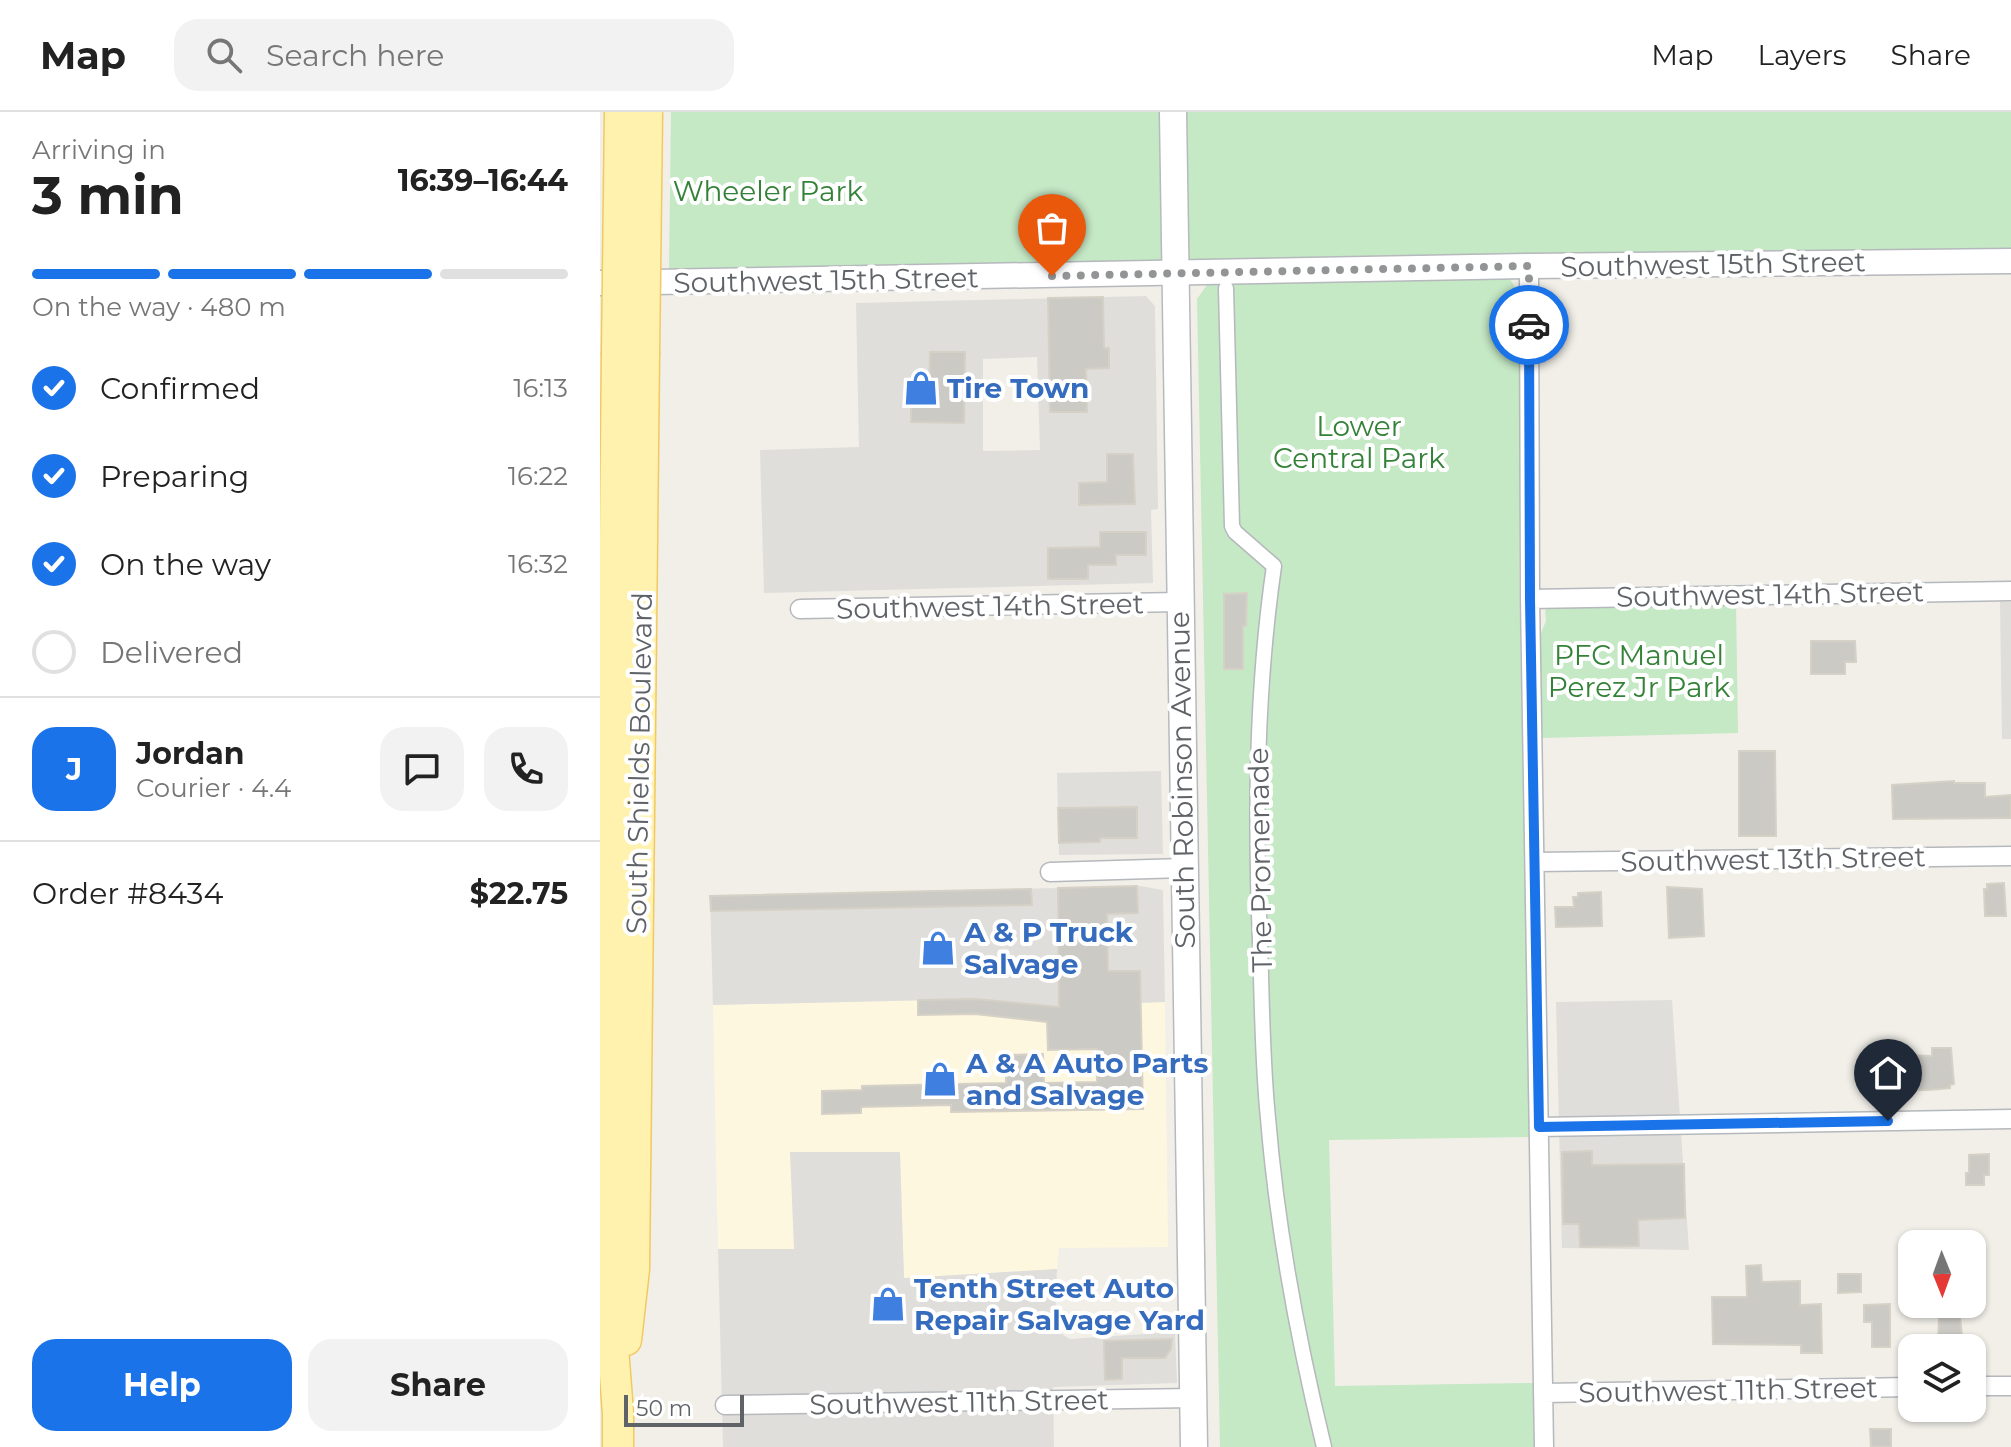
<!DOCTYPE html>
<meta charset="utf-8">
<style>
:root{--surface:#fff;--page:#f2f2f2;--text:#222;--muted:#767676;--line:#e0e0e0;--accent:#1a73e8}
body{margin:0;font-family:Montserrat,sans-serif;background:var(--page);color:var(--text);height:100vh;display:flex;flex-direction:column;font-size:30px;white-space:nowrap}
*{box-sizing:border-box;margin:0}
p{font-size:26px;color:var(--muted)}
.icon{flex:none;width:44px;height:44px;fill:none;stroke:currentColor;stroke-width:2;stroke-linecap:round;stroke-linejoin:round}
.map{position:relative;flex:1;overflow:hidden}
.details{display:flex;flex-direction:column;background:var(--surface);width:600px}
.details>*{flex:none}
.needle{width:52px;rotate:179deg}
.fabs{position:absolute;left:1298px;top:1118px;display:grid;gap:16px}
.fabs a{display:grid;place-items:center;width:88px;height:88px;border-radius:16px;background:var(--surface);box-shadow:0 2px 6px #0004;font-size:40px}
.scale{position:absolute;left:24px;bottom:20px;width:120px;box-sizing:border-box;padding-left:8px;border:4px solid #5f6368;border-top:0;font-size:22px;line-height:28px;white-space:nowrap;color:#5f6368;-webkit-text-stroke:6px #fff;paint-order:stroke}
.pin{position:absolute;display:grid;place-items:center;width:68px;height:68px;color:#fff;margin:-82px -34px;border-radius:50% 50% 50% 0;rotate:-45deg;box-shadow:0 0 8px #0007}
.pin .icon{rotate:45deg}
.courier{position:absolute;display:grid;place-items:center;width:80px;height:80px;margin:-40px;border:6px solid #1a73e8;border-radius:50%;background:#fff;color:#222;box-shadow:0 2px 10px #0007}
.head em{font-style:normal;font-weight:700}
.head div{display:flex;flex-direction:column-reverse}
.head{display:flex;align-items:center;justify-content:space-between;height:136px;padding:0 32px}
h1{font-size:52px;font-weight:700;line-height:60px}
.bar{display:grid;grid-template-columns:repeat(4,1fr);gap:12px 8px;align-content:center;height:96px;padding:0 32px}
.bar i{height:10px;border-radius:6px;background:var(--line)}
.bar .current{background:var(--accent)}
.bar p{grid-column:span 4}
.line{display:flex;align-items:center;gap:20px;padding:0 32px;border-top:2px solid var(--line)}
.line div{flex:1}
.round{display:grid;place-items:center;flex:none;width:84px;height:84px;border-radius:24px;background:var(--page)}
ol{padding:0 32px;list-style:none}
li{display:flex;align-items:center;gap:24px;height:88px}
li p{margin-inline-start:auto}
li .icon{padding:8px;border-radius:50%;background:var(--accent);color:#fff;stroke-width:4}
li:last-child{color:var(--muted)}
li i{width:44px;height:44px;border:4px solid var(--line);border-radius:50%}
.button{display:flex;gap:16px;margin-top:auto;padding:16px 32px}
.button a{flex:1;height:92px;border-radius:24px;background:var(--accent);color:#fff;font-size:32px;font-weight:700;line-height:92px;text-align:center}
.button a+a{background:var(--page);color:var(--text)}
header{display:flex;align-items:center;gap:48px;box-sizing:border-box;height:112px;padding:0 40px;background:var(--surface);border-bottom:2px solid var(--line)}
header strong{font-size:38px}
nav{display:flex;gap:44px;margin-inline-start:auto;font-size:28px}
.search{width:560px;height:72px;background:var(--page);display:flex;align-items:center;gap:20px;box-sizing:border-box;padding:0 28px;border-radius:24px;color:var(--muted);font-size:30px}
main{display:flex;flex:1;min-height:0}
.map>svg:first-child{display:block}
.commercial{fill:#fef7e0}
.industrial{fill:#e0deda;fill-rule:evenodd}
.green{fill:#c5e8c5}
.building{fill:#cccac5;stroke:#d6d1c6;stroke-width:2}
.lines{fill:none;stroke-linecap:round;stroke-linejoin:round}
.pedestrian-casing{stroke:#b5b8bc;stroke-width:17}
.minor-casing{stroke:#b5b8bc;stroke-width:21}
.tertiary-casing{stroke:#b5b8bc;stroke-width:27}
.secondary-casing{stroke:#b6babf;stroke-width:29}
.primary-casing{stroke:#f2c960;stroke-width:33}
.pedestrian{stroke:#fff;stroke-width:14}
.minor{stroke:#fff;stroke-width:18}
.tertiary{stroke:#fff;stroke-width:24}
.secondary{stroke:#fff;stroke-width:26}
.primary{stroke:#fff2af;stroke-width:30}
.primary-bridge-casing{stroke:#f2c960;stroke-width:33;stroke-linecap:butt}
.primary-bridge{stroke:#fff2af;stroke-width:30}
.done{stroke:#929495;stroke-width:8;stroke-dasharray:0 14.4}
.route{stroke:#1a73e8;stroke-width:10}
.labels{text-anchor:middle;stroke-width:8;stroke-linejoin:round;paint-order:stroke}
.park-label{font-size:28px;fill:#348238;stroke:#fff}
.street-label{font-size:28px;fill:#5f6368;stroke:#fff}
.shop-label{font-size:28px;font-weight:bold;fill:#366cbe;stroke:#fff;text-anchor:start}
</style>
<header>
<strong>Map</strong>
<div class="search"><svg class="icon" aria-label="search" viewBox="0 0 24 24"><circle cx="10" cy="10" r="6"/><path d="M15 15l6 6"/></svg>Search here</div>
<nav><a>Map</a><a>Layers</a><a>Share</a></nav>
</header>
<main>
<section class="details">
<div class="head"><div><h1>3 min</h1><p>Arriving in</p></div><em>16:39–16:44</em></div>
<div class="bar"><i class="current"></i><i class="current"></i><i class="current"></i><i></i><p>On the way · 480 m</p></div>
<ol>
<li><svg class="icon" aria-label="check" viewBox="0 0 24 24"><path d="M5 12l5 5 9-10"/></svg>Confirmed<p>16:13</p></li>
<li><svg class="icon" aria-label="check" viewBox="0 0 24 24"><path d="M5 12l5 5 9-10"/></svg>Preparing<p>16:22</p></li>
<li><svg class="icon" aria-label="check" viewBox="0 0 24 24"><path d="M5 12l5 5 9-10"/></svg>On the way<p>16:32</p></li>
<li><i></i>Delivered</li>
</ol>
<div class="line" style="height:144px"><b class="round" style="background:var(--accent);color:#fff">J</b><div><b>Jordan</b><p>Courier · 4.4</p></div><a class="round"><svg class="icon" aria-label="chat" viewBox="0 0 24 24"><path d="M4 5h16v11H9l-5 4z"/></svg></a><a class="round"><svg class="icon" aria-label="phone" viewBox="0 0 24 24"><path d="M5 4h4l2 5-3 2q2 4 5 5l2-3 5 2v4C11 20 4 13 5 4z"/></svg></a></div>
<div class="line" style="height:104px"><div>Order #8434</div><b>$22.75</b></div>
<div class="button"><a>Help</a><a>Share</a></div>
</section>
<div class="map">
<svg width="1411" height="1335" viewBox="0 0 1411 1335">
<rect width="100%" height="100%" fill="#f1efe8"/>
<!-- commercial -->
<path class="commercial" d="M 376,887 L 449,894 L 565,890 L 568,1135 L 459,1136 L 457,1157 L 304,1167 L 300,1040 L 195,1137 L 118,1137 L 113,893 Z"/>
<!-- industrial -->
<path class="industrial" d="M 546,184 L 555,194 L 558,397 L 551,398 L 553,471 L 164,481 L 160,338 L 259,335 L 256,191 ZM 437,245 L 440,338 L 383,339 L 383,247 Z
M 1400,490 L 1411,490 L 1411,627 L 1402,627 Z
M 561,659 L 563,742 L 459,743 L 457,661 Z
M 540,774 L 563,778 L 565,890 L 449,894 L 376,887 L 113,893 L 110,784 Z
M 1072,888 L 1089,1138 L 962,1136 L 956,890 Z
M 190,1040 L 300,1040 L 304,1166 L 457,1157 L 455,1218 L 470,1227 L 575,1220 L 577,1271 L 453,1275 L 454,1335 L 123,1335 L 118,1137 L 194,1137 Z"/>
<!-- green -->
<path class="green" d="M 71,0 L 1411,0 L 1411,141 L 69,160 Z
M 902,164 L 910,167 L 921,185 L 919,461 L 930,1025 L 729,1028 L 735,1274 L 933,1271 L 934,1335 L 620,1335 L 597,187 L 607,173 L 615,170 Z
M 1136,492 L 1138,621 L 941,626 L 939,526 L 946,509 L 945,498 L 952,495 Z"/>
<!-- building -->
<path class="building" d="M 503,185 L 504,236 L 509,236 L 509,256 L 486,257 L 487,300 L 450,300 L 448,186 Z
M 330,240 L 365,240 L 364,311 L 311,310 L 311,279 L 329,279 Z
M 507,342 L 533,342 L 535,392 L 479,393 L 479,371 L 507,370 Z
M 500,420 L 546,420 L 546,443 L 516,443 L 516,453 L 488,453 L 488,467 L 448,467 L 448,436 L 500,435 Z
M 647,481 L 646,514 L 643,514 L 643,557 L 624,557 L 624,482 Z
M 1211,529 L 1255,529 L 1256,550 L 1245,550 L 1245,562 L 1211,562 Z
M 1139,639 L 1175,639 L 1176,724 L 1139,724 Z
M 1354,669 L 1354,671 L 1385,671 L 1385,685 L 1411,683 L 1411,706 L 1293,707 L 1292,673 Z
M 537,695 L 537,726 L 500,726 L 500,730 L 459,731 L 458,696 Z
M 1404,771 L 1406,804 L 1385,804 L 1384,777 L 1387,777 L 1387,772 Z
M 537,774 L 538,801 L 507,802 L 508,859 L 540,859 L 543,997 L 351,1000 L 351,993 L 261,995 L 261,1001 L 222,1002 L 222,979 L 262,978 L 262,974 L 406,971 L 406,943 L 443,942 L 444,971 L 497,970 L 497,937 L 448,938 L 447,910 L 375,902 L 318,903 L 318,888 L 376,887 L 459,895 L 458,776 Z
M 1067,775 L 1102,777 L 1104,824 L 1069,826 Z
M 431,777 L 432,793 L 111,799 L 110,784 Z
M 1001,780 L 1002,814 L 956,815 L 955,795 L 974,795 L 973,785 L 978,785 L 978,781 Z
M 1332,936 L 1351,936 L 1354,972 L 1350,973 L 1350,976 L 1328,978 L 1301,978 L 1302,943 L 1332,944 Z
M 992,1039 L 992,1053 L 1084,1052 L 1085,1106 L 1038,1108 L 1039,1134 L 980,1135 L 979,1112 L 963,1112 L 962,1040 Z
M 1389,1042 L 1389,1063 L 1384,1063 L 1384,1073 L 1366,1073 L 1366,1061 L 1369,1061 L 1369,1043 Z
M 1161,1153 L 1162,1170 L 1200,1169 L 1200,1193 L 1221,1192 L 1222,1241 L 1201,1241 L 1201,1233 L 1113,1232 L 1112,1185 L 1147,1185 L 1146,1154 Z
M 1238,1162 L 1261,1162 L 1261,1180 L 1238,1181 Z
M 1290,1192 L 1290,1235 L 1272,1235 L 1272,1210 L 1264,1210 L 1264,1193 Z
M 1339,1204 L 1360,1204 L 1363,1235 L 1338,1235 Z
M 572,1227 L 571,1237 L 565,1246 L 522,1246 L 522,1267 L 505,1268 L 504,1229 Z
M 1270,1317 L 1291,1317 L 1291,1335 L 1271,1335 Z"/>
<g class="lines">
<!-- pedestrian casing -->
<g class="pedestrian-casing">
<path id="pedestrian" d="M 626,176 L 632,414 L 635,420 L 674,454 C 656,578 655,704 660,830 C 662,888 662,947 668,1006 C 677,1116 698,1228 724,1335"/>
</g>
<!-- minor casing -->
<g class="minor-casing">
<path id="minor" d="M 929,154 L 930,487 L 944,1335
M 930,487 L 1411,479
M 200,497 L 579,490
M 935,750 L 1411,744
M 450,760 L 584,756
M 939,1015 L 1411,1007
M 1372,1274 L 1411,1274
M 943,1281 L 1312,1275
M 125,1293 L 593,1286"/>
</g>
<!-- tertiary casing -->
<g class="tertiary-casing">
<path id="tertiary" d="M 0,171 L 929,154 L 1411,149"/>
</g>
<!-- secondary casing -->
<g class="secondary-casing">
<path id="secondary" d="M 573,0 L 594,1335"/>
</g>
<!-- primary casing -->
<g class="primary-casing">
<path id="primary" d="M 17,243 L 7,1158 L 18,1301 L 18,1335
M 26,1228 L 34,1157 L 44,243"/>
</g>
<!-- pedestrian -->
<use href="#pedestrian" class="pedestrian"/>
<!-- minor -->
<use href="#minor" class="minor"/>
<!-- tertiary -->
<use href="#tertiary" class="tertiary"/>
<!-- secondary -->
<use href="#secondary" class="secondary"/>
<!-- primary -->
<use href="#primary" class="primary"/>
<!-- primary-bridge casing -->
<g class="primary-bridge-casing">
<path id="primary-bridge" d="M 17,243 L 20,0
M 44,243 L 47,0"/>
</g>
<!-- primary-bridge -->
<use href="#primary-bridge" class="primary-bridge"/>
</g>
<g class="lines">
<!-- done -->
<path class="done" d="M 452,164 L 929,154 L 929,213"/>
<!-- route -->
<path class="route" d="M 929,213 L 930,487 L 939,1015 L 1288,1009"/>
</g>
<!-- icons -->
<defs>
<g id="shop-bare" transform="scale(2.76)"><path d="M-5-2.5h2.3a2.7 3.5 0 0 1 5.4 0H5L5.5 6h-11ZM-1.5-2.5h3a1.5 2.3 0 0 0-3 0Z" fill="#3f7fe0" stroke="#fff" stroke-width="2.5" paint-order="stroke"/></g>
</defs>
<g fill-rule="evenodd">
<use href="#shop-bare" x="321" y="276"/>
<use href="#shop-bare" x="338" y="836"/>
<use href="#shop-bare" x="340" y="967"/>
<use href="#shop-bare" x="288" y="1192"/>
</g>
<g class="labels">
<!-- park labels -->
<g class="park-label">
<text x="168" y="89">Wheeler Park</text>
<text x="759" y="324">Lower<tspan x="759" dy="32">Central Park</tspan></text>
<text x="1039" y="553">PFC Manuel<tspan x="1039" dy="32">Perez Jr Park</tspan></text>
</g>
<!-- street labels -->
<g class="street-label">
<text transform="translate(1113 152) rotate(-1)" y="10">Southwest 15th Street</text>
<text transform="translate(226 168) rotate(-1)" y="10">Southwest 15th Street</text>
<text transform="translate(1170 482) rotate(-1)" y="10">Southwest 14th Street</text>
<text transform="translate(390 494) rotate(-1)" y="10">Southwest 14th Street</text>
<text transform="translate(39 651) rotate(-89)" y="10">South Shields Boulevard</text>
<text transform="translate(582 668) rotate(-91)" y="10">South Robinson Avenue</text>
<text transform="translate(1173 747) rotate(-1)" y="10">Southwest 13th Street</text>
<text transform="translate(660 748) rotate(-91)" y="10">The Promenade</text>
<text transform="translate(1128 1278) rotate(-1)" y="10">Southwest 11th Street</text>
<text transform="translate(359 1290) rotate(-1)" y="10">Southwest 11th Street</text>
</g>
<!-- shop labels -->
<g class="shop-label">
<text x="347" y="286">Tire Town</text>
<text x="364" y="830">A &amp; P Truck<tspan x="364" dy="32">Salvage</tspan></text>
<text x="366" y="961">A &amp; A Auto Parts<tspan x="366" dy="32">and Salvage</tspan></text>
<text x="314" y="1186">Tenth Street Auto<tspan x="314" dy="32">Repair Salvage Yard</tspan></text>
</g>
</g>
</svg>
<div class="fabs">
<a><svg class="needle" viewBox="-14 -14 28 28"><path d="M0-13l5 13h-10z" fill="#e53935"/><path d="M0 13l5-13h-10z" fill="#767676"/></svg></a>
<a><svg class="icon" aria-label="layers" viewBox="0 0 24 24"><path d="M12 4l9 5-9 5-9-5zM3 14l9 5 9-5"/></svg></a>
</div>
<div class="scale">50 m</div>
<div class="pin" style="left:452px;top:164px;background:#ea580c"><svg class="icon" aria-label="bag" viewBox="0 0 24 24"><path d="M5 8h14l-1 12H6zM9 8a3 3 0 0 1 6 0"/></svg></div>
<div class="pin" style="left:1288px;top:1009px;background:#1f2937"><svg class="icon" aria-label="home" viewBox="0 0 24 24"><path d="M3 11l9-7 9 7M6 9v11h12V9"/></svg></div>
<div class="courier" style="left:929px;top:213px"><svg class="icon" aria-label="car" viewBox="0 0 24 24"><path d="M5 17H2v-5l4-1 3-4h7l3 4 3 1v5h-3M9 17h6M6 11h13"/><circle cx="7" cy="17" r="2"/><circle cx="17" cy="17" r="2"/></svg></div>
</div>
</main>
